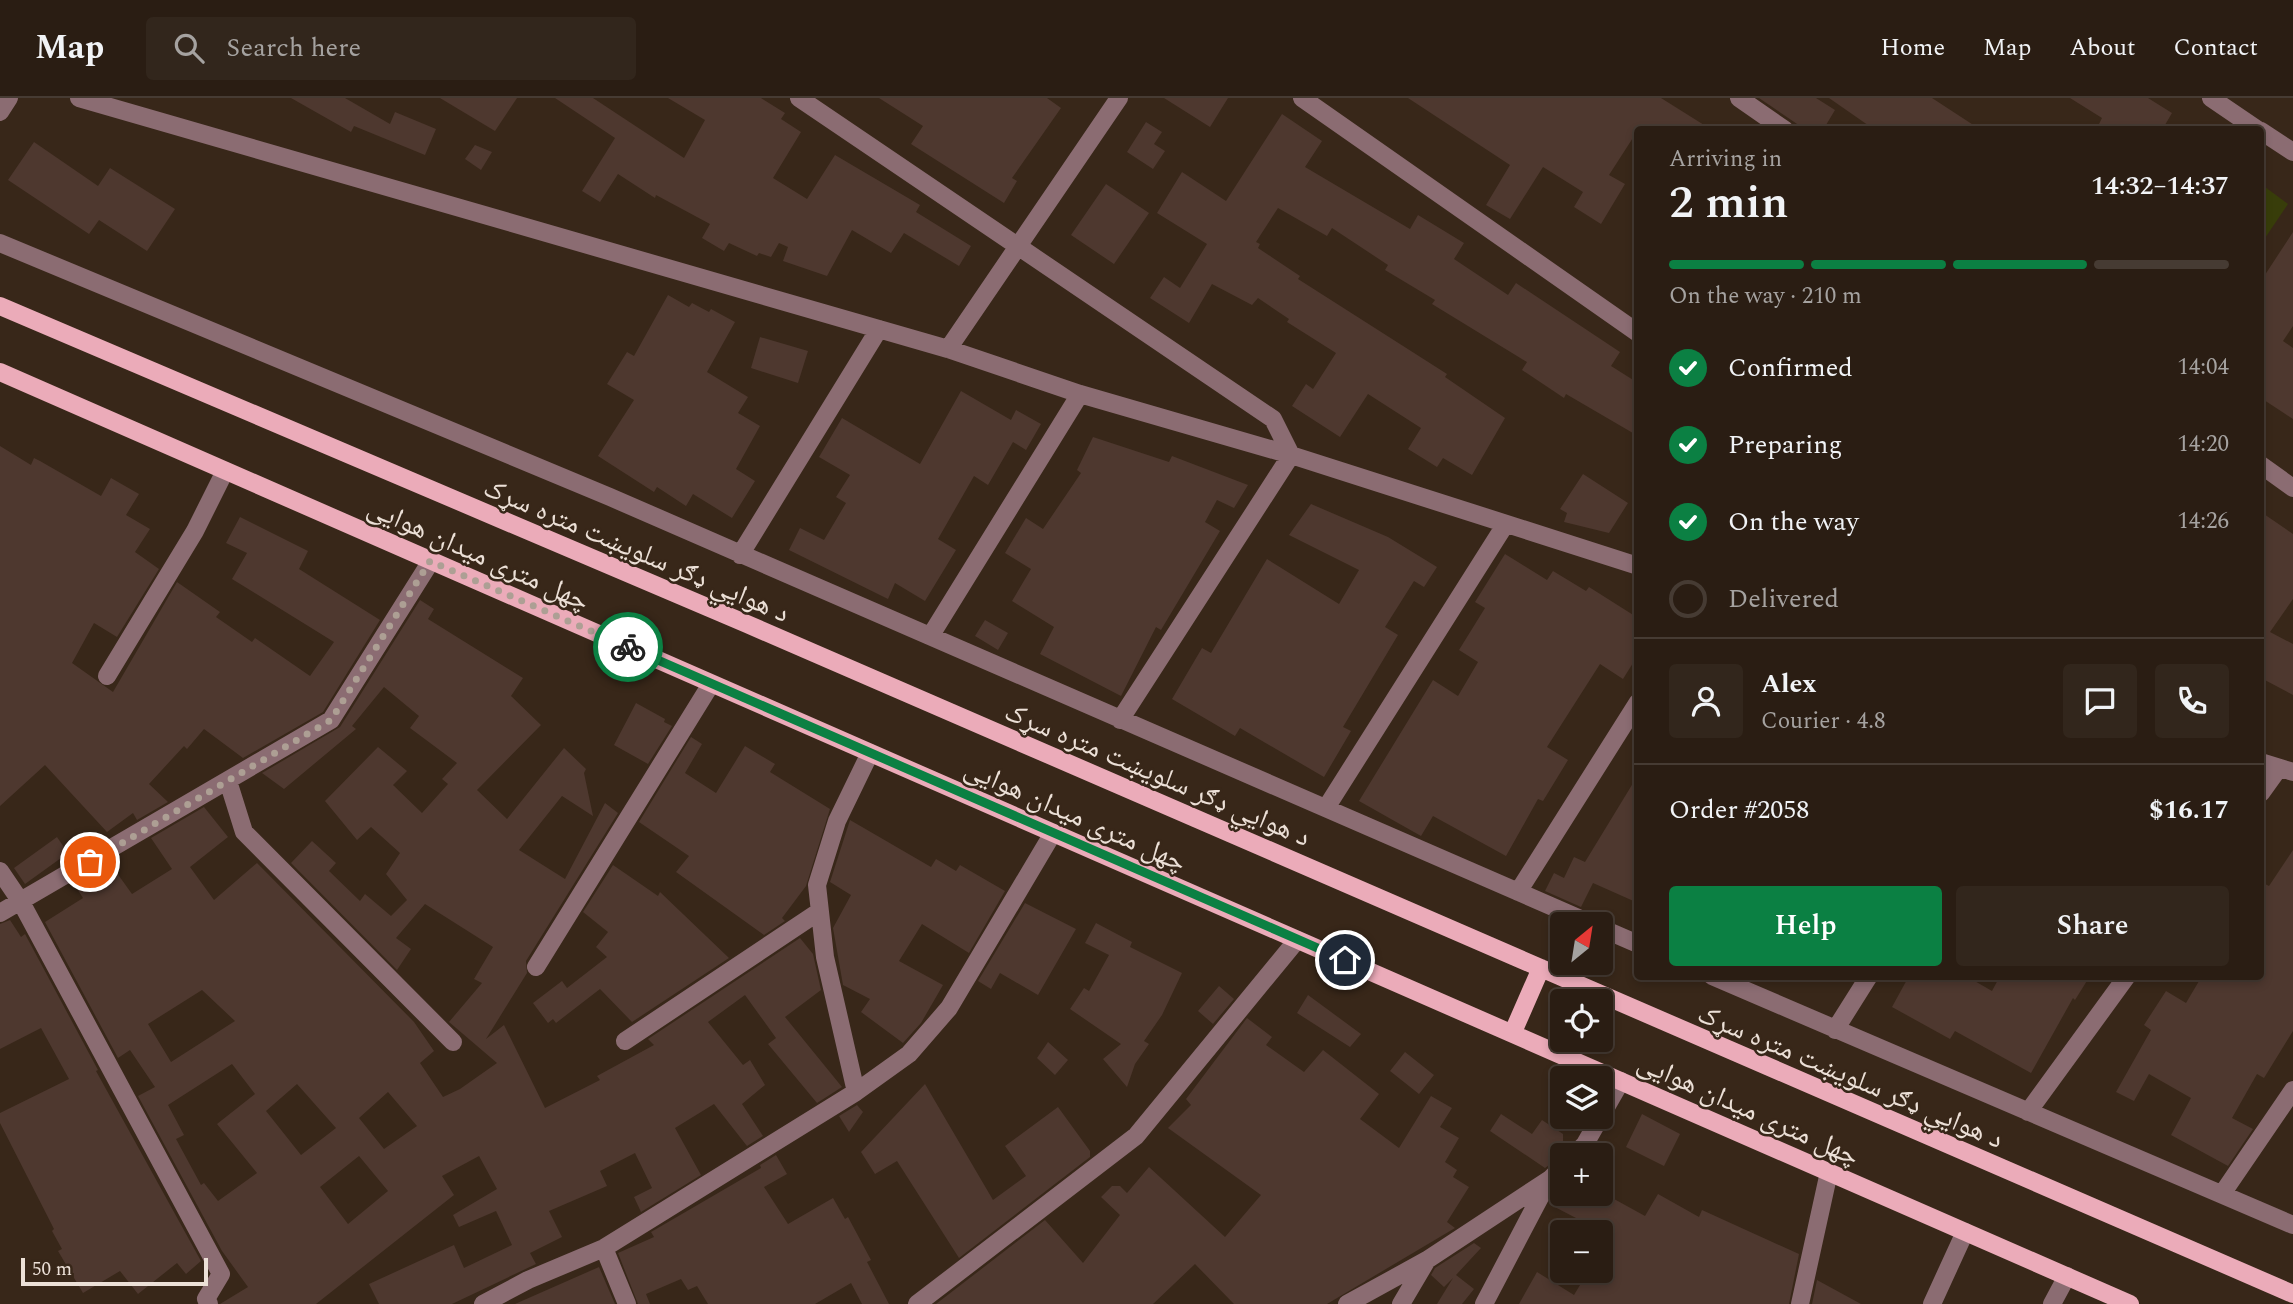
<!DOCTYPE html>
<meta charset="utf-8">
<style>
:root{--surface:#2a1d13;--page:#32261c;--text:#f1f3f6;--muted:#a5a2a0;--line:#463b33;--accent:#0b8043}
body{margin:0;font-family:Spectral,"Noto Naskh Arabic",serif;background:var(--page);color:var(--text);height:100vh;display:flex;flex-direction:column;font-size:26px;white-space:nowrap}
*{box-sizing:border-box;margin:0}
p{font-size:23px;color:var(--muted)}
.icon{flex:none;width:38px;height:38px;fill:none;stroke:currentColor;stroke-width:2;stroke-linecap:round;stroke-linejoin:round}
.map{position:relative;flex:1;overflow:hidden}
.details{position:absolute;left:1634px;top:28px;width:630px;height:854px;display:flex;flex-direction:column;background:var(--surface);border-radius:7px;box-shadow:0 4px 10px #0003,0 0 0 2px var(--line)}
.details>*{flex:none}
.needle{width:46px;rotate:30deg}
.buttons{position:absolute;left:1550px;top:814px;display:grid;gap:14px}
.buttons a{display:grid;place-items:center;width:63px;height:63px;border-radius:7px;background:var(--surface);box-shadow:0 4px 10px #0003,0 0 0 2px var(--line);font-size:35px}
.scale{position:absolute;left:21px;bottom:18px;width:187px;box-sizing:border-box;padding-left:7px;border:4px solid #ece0d7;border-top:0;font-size:19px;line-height:24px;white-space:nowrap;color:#ece0d7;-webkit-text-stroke:5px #382719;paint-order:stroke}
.pin{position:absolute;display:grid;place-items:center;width:60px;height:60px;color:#fff;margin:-30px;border:4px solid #fff;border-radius:50%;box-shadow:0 2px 7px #0007}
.courier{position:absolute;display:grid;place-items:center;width:70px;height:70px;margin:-35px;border:5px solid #0b8043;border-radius:50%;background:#fff;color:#222;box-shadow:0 2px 9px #0007}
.summary em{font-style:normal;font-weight:600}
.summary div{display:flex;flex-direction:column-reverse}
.summary{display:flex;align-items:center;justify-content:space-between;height:119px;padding:0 35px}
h1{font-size:46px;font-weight:600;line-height:52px}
.bar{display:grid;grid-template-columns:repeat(4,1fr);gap:10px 7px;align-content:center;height:84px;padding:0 35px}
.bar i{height:9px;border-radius:5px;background:var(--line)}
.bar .current{background:var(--accent)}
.bar p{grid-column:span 4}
.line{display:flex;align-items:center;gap:18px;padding:0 35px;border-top:2px solid var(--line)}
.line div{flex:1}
.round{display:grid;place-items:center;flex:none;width:74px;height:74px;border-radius:7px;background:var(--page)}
ol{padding:0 35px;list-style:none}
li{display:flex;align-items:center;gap:21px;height:77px}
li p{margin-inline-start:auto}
li .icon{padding:7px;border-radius:50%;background:var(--accent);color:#fff;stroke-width:4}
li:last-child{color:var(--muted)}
li i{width:38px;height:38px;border:4px solid var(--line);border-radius:50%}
.primary-button{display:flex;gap:14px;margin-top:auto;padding:14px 35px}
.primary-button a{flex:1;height:80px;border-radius:7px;background:var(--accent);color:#fff;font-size:28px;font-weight:600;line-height:80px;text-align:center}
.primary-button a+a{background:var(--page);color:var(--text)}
header{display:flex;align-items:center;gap:42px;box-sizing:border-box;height:98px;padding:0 35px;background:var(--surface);border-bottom:2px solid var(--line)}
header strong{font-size:33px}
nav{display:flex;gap:38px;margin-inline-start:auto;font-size:24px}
.search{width:490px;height:63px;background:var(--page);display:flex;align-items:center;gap:18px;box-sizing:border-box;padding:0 24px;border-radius:7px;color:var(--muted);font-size:26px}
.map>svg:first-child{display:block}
.green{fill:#383d0a}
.building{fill:#4e382f;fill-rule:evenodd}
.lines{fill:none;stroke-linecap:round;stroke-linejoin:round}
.minor{stroke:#8b6c72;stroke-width:18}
.major{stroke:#ebabb9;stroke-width:18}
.done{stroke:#ad9f94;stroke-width:7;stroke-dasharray:0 12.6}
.route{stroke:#0b8043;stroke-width:9}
.labels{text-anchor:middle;stroke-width:5;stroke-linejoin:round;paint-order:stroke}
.street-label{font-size:28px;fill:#ece0d7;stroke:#382719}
</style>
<header>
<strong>Map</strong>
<div class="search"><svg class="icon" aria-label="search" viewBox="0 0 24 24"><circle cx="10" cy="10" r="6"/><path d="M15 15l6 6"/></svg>Search here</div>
<nav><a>Home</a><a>Map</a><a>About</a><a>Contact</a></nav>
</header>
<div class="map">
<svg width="2293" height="1206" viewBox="0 0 2293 1206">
<rect width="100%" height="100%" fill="#382719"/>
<!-- green -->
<path class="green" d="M 2261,86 L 2288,106 L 2261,146 Z"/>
<!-- building -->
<path class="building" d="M 291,0 L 345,0 L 390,26 L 395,14 L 436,31 L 425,57 L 354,28 L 351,34 Z
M 440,0 L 517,0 L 495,33 Z
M 555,0 L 593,0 L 684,60 L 705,22 L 668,0 L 761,0 L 785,15 L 781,21 L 801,34 L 773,80 L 807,101 L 835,57 L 920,107 L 916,114 L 971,148 L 959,168 L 904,135 L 891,155 L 852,132 L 827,178 L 783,163 L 788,149 L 779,145 L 771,159 L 759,155 L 757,158 L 729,145 L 724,153 L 702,140 L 710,126 L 656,97 L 655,100 L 618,76 L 600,104 L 582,93 L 615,40 Z
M 879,0 L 1047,0 L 1061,10 L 1012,80 L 1017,83 L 1004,105 L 911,46 L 923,28 Z
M 1164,0 L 1228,0 L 1210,29 Z
M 1408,0 L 1661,0 L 1712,32 L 1638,32 L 1609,77 L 1625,86 L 1601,126 L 1574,109 L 1583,94 L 1543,69 L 1510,121 L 1486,107 L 1510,67 Z
M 1759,0 L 1816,0 L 1835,12 L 1823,32 L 1806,32 Z
M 1829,0 L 1932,0 L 1981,32 L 1875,32 Z
M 2070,0 L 2148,0 L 2172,15 L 2162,32 L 2096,32 L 2102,20 Z
M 1282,16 L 1322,43 L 1305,69 L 1410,131 L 1418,117 L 1464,145 L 1454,161 L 1508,197 L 1516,185 L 1620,254 L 1611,268 L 1638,285 L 1638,338 L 1566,296 L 1564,300 L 1522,272 L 1527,264 L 1432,206 L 1435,202 L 1385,172 L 1388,167 L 1332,130 L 1327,138 L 1278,110 L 1256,144 L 1260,146 L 1258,150 L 1300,178 L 1298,181 L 1447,276 L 1445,279 L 1505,320 L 1472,377 L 1443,360 L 1437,369 L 1408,351 L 1421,330 L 1368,296 L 1340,339 L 1292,308 L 1306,286 L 1313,291 L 1336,255 L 1287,224 L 1289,221 L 1258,200 L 1252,207 L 1212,186 L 1189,225 L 1150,200 L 1164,179 L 1180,190 L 1207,146 L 1157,115 L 1182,74 L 1226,103 Z
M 1146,24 L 1162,34 L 1154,46 L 1165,53 L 1153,71 L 1127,54 Z
M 34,44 L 98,88 L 110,70 L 175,111 L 147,153 L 99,122 L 89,136 L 8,82 Z
M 475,47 L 492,54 L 481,72 L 465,61 Z
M 1106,86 L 1149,115 L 1114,166 L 1071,137 Z
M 2293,134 L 2293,228 L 2283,243 L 2293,250 L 2293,321 L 2261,300 L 2261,183 Z
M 668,197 L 689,209 L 692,205 L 709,214 L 711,211 L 735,224 L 707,274 L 748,299 L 738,315 L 760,328 L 736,371 L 755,383 L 732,420 L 693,396 L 686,408 L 657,389 L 654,394 L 598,358 L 634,302 L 607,286 L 627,254 L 634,258 Z
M 760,239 L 808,253 L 798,285 L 751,270 Z
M 961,293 L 1011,322 L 1016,312 L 1041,326 L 1026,352 L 1013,344 L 988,387 L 974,378 L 938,441 L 956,452 L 925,503 L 895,485 L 888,501 L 789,452 L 800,430 L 824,442 L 846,405 L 836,399 L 850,377 L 819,359 L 842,320 L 920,366 Z
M 1093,339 L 1169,364 L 1172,358 L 1248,387 L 1234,410 L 1217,402 L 1205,424 L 1220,433 L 1161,532 L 1156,529 L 1121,598 L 1040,556 L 1054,529 L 1012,503 L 1031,471 L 1005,455 L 1026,420 L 1043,431 L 1081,375 L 1077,372 Z
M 0,348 L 31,367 L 34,360 L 40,363 L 101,398 L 111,380 L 139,396 L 126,417 L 150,431 L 135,454 L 159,471 L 117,539 L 94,525 L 72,565 L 113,594 L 177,484 L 220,514 L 216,519 L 252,544 L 255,540 L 310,578 L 334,544 L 232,481 L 247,455 L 226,445 L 240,419 L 308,453 L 299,471 L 380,522 L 323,614 L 243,660 L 204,631 L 187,651 L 184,648 L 149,686 L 168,704 L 137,722 L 133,715 L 107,734 L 45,667 L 0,708 Z
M 1583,376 L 1628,405 L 1609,435 L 1564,424 L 1567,415 L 1560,411 Z
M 1311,406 L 1388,439 L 1437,469 L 1424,489 L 1414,483 L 1385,529 L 1398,537 L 1343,629 L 1351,633 L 1324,679 L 1240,630 L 1235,638 L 1172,601 L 1202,550 L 1211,555 L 1267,461 L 1339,506 L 1359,472 L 1289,437 Z
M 2261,414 L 2293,436 L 2293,501 L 2270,534 L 2293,546 L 2293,597 L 2261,580 Z
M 1505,456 L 1547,482 L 1553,473 L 1586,493 L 1589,489 L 1638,520 L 1638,557 L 1623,581 L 1600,566 L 1547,649 L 1568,662 L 1543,703 L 1538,701 L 1506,758 L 1433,718 L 1421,738 L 1359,703 L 1433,582 L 1458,598 L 1478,564 L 1459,552 L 1485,510 L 1475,504 Z
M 420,502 L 434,511 L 428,521 L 523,580 L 511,598 L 541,627 L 477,692 L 507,721 L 564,650 L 586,671 L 584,675 L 593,718 L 562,698 L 519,752 L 565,781 L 605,705 L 618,715 L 526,863 L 527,875 L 486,941 L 504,927 L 545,1010 L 600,982 L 597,978 L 654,947 L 648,941 L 800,840 L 813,856 L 821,892 L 785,919 L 842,989 L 817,1005 L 768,946 L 776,940 L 745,897 L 708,924 L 743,967 L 750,962 L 765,987 L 742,1006 L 763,1038 L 747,1048 L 714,1006 L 675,1030 L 701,1077 L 641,1114 L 634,1099 L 652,1090 L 635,1055 L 600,1073 L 607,1088 L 549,1113 L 562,1139 L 530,1155 L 536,1166 L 452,1206 L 379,1206 L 369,1186 L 454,1147 L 464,1170 L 512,1147 L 496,1113 L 459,1129 L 453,1117 L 497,1091 L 479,1058 L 442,1078 L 454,1097 L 316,1206 L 220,1206 L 248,1189 L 222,1153 L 138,998 L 155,989 L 130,952 L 118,960 L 45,824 L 83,800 L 74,786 L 109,764 L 132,796 L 172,771 L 151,740 L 204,709 L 228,739 L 190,769 L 214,802 L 257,765 L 414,924 L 434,953 L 420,965 L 443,999 L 460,991 L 497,965 L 449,924 L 482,885 L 474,881 L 493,849 L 425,806 L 396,840 L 411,851 L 397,872 L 291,765 L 312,743 L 336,765 L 329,773 L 360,803 L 365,796 L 391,818 L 407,802 L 386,776 L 400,755 L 371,729 L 357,742 L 325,703 L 378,649 L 407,673 L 393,687 L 422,715 L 448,686 L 442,681 L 457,665 L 410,630 L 419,618 L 384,589 L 352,628 L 356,631 L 284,691 L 262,675 L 340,629 ZM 202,892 L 235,923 L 171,964 L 148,926 ZM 232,966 L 255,996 L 217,1026 L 257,1075 L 218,1103 L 204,1085 L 201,1087 L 176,1041 L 184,1037 L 168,1007 ZM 297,986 L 336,1030 L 301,1057 L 266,1013 ZM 388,994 L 417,1028 L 384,1051 L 359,1020 ZM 359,1058 L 388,1093 L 348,1126 L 320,1089 Z
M 985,522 L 1008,535 L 998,552 L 975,538 Z
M 636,605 L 665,621 L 664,624 L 672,628 L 648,666 L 614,647 Z
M 691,639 L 702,646 L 685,675 L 716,695 L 745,648 L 775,666 L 770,674 L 830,711 L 806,788 L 782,820 L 785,823 L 764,837 L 676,774 L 689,758 L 639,724 Z
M 1638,677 L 1638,805 L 1593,785 L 1581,809 L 1545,793 L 1554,775 L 1564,780 L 1574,759 L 1585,764 Z
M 850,722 L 931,769 L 936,761 L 956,773 L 960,767 L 1005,793 L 969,855 L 922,826 L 899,863 L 943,887 L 921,925 L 903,945 L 861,914 L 870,901 L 843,887 L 833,830 L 851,797 L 830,784 Z
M 57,739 L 68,755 L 25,786 L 14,770 Z
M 2293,752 L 2293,933 L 2264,980 L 2257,976 L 2232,1020 L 2253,1031 L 2228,1068 L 2171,1037 L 2191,1000 L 2149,976 L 2134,1003 L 2116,994 L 2151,932 L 2144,927 L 2166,893 L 2186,905 L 2202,878 L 2261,878 L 2261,784 L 2269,788 Z
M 613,767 L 658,798 L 660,794 L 729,860 L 632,924 L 600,891 L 556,925 L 553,921 L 548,925 L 533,905 L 562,883 L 567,890 L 607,859 L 596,849 L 608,834 L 583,814 Z
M 1025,805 L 1076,831 L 1038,897 L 1000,875 L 991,891 L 978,883 Z
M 10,822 L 21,839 L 25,836 L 98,972 L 96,973 L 201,1163 L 186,1176 L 177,1165 L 138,1196 L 120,1173 L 83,1195 L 58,1153 L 62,1151 L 52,1133 L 54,1131 L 0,1025 L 0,1015 L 69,981 L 41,930 L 0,951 L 0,826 Z
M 1096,825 L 1132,844 L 1130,849 L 1182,875 L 1162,917 L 1144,943 L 1149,946 L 1135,966 L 1127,989 L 1103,961 L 1121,946 L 1070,911 L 1084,890 L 1089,893 L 1109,857 L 1085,845 Z
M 1909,878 L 1966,878 L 1992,893 L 2000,878 L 2090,878 L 2075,902 L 2073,900 L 2031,975 L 1955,933 L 1950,941 L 1892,909 Z
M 1219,888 L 1234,901 L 1213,926 L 1198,913 Z
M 1308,897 L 1361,936 L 1350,949 L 1297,915 Z
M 1247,920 L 1272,939 L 1266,947 L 1304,974 L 1323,952 L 1379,996 L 1360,1021 L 1399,1050 L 1431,998 L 1452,1010 L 1440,1029 L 1459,1040 L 1445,1064 L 1457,1072 L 1453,1079 L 1469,1089 L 1447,1124 L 1455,1130 L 1327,1206 L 1234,1206 L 1195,1166 L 1153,1206 L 936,1206 L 1045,1122 L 1083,1165 L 1120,1117 L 1101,1099 L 1112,1088 L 1120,1088 L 1127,1095 L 1149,1069 L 1225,1139 L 1261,1097 L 1168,1030 L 1191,1007 L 1186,1001 Z
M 1048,944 L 1068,962 L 1055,977 L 1037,960 Z
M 1405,954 L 1434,977 L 1419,996 L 1390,973 Z
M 925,986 L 993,1102 L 1026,1078 L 1005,1048 L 1058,1009 L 1090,1053 L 1090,1059 L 959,1160 L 897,1063 L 875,1076 L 861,1054 Z
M 857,1007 L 863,1014 L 849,1034 L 839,1018 Z
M 1501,1016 L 1532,1036 L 1542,1022 L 1563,1036 L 1563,1057 L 1545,1070 L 1490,1033 Z
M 1642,1016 L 1680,1036 L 1664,1068 L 1626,1049 Z
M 776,1057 L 787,1076 L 764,1089 L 788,1126 L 833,1100 L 845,1121 L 848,1119 L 871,1162 L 867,1164 L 889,1206 L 862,1206 L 851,1185 L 815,1206 L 708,1206 L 697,1188 L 688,1192 L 681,1181 L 646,1196 L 650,1206 L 638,1206 L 618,1155 L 654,1139 L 651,1134 L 761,1070 L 760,1067 Z
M 1555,1096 L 1605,1096 L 1645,1118 L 1658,1096 L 1699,1119 L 1702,1112 L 1799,1156 L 1789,1206 L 1519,1206 L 1537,1174 L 1574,1197 L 1589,1172 L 1601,1172 L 1601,1134 L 1568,1134 L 1576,1120 L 1549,1106 Z
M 1474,1145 L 1481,1150 L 1456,1177 L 1474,1191 L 1462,1206 L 1437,1206 L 1453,1180 L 1444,1189 L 1431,1177 L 1435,1170 Z
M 599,1169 L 615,1206 L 515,1206 Z
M 1817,1182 L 1861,1206 L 1812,1206 Z"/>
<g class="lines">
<!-- minor -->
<path class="minor" d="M 79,0 L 948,251 L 1080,296 L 1291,357 L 1638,468
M 799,0 L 1273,321 L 1291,357 L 1120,622
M 1302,0 L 1638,235
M 1739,0 L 1785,32
M 2211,0 L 2258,32
M 0,14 L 9,0
M 2261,33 L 2293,54
M 0,145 L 610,399 L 1592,826
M 948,251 L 1119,0
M 2261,367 L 2293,390
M 740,457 L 879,231
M 931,537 L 1080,296
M 107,578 L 195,433 L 225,373
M 2261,664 L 2293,674
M 228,683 L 244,734 L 453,944
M 2261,695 L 2279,670
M 1326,710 L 1505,427
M 0,773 L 21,804 L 221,1176 L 206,1201 L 209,1206
M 1518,794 L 1638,604
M 0,815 L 331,622 L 431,463
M 1601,830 L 1638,846
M 536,869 L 711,586
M 1712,878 L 2293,1127
M 1835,932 L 1869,878
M 625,943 L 820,813
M 856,994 L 825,859 L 817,787 L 837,723 L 870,655
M 2028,1014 L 2127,878
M 1601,1018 L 1621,983
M 1574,1057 L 1585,1046 L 1601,1018
M 2222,1096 L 2293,992
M 604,1150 L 627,1206
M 483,1206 L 528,1182 L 604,1150 L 856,994 L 909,956 L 949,910 L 1053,735
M 917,1206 L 1136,1038 L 1297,842
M 1347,1206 L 1427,1162
M 1401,1206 L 1427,1162 L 1550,1081 L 1563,1068
M 1484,1206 L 1548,1084
M 1800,1206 L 1829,1074
M 1932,1206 L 1965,1134
M 2052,1206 L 2067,1178"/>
<!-- major -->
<path class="major" d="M 0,208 L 747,526 L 2293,1196
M 0,274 L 2130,1206
M 1513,934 L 1541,870"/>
</g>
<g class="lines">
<!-- done -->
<path class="done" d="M 90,764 L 331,622 L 430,463 L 628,549"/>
<!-- route -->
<path class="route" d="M 628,549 L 1345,862"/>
</g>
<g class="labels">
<!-- street labels -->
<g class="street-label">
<text transform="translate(637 451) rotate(23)" y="10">د هوايي ډګر سلویښت متره سړک</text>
<text transform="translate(479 455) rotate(24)" y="10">چهل متری میدان هوایی</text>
<text transform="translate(1158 675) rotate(23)" y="10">د هوايي ډګر سلویښت متره سړک</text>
<text transform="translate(1076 716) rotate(24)" y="10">چهل متری میدان هوایی</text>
<text transform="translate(1851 977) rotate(23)" y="10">د هوايي ډګر سلویښت متره سړک</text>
<text transform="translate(1749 1010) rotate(24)" y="10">چهل متری میدان هوایی</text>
</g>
</g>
</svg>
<div class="buttons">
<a><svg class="needle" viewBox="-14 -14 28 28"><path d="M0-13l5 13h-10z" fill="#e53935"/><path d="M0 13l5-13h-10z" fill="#a5a2a0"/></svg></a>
<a><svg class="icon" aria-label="locate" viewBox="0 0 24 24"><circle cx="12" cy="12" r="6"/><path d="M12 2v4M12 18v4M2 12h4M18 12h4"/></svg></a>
<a><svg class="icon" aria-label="layers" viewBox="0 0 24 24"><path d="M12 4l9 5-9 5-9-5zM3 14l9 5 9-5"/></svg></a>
<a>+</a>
<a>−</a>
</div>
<div class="scale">50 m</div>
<div class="pin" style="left:90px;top:764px;background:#ea580c"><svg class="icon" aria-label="bag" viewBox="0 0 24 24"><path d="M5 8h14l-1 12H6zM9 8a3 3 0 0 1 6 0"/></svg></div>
<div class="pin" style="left:1345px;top:862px;background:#1f2937"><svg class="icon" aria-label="home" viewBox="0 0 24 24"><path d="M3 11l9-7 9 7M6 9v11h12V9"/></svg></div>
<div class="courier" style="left:628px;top:549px"><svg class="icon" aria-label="bike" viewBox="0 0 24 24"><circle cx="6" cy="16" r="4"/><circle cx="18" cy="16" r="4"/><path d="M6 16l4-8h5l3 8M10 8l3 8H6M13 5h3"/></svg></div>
<section class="details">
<div class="summary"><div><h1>2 min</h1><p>Arriving in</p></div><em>14:32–14:37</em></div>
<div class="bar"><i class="current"></i><i class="current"></i><i class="current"></i><i></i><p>On the way · 210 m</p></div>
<ol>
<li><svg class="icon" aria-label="check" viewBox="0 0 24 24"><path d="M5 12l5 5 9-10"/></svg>Confirmed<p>14:04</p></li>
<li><svg class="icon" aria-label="check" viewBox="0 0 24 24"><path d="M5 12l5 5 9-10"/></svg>Preparing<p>14:20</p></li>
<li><svg class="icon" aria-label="check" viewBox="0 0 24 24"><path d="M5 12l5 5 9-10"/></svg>On the way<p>14:26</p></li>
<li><i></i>Delivered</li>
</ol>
<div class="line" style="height:126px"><a class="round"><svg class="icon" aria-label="person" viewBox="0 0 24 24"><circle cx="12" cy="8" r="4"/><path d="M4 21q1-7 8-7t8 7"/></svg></a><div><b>Alex</b><p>Courier · 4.8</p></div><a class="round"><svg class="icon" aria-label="chat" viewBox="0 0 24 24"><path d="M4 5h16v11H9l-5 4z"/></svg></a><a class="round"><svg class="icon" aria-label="phone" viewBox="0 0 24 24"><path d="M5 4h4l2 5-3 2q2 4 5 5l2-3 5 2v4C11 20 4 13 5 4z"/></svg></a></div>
<div class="line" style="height:91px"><div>Order #2058</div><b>$16.17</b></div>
<div class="primary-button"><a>Help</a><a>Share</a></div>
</section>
</div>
